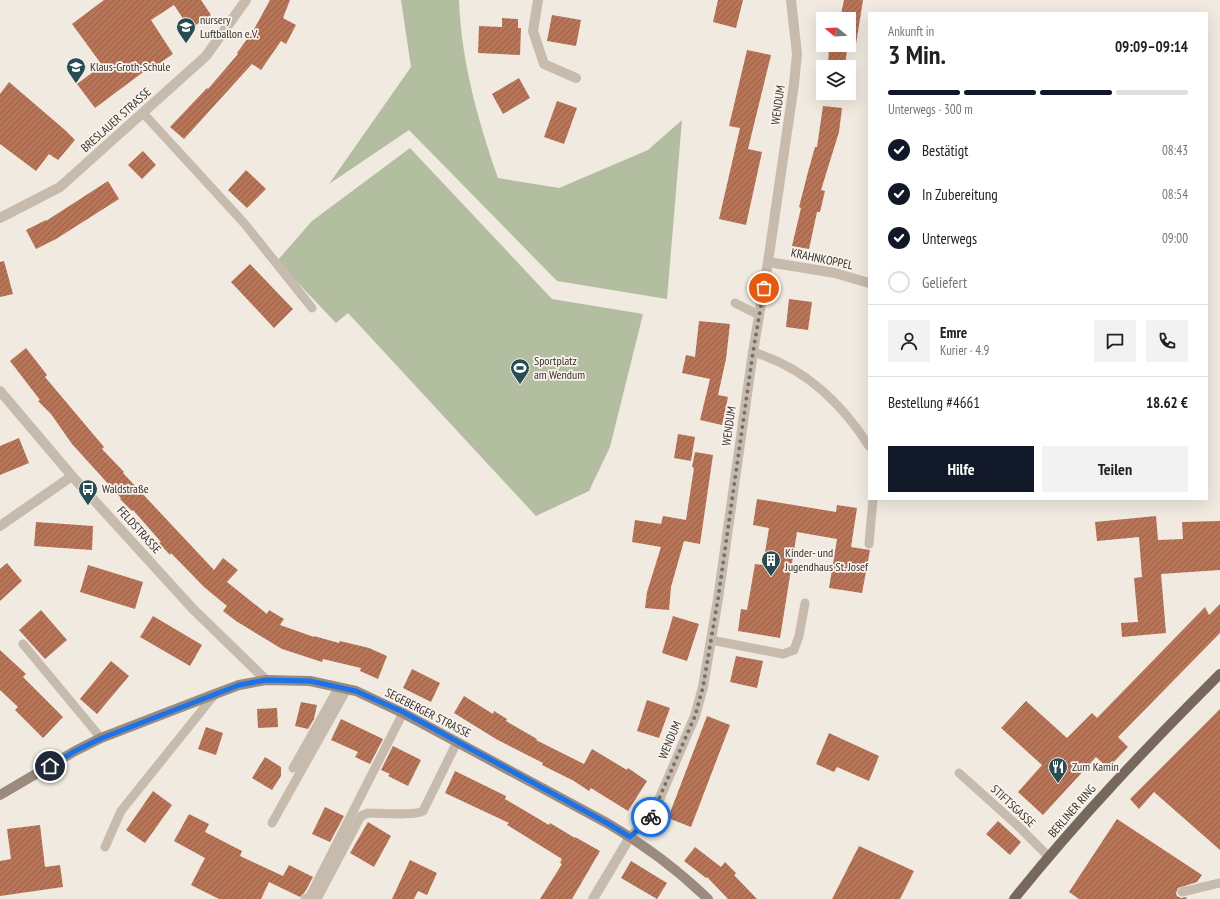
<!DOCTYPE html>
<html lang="de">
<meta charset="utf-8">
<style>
:root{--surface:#fff;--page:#f2f2f2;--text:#202124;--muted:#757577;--line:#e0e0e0;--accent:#111827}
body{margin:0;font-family:"PT Sans Narrow",sans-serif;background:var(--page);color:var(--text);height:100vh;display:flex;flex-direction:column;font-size:15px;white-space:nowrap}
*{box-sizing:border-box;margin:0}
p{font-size:13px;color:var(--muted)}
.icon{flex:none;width:22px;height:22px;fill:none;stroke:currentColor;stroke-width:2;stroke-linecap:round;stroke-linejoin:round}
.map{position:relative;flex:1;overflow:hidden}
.side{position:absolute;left:868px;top:12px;width:340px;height:488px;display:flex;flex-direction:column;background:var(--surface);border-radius:0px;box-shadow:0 4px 16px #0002}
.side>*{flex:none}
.needle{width:26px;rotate:288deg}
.tools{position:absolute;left:816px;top:12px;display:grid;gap:8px}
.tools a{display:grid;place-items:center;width:40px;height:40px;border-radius:0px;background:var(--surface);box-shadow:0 4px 16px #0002;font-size:20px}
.pin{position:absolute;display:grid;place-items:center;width:34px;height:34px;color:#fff;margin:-17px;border:2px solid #fff;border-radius:50%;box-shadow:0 1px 4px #0007}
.courier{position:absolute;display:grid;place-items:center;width:40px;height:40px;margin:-20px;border:3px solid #1a73e8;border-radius:50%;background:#fff;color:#222;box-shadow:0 1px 5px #0007}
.headline em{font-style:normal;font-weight:600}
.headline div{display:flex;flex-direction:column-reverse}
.headline{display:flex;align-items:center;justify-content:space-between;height:68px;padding:0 20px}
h1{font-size:26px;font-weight:600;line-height:30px}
.bar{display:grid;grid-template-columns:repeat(4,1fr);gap:6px 4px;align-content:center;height:48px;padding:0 20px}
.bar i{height:5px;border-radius:3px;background:var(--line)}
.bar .selected{background:var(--accent)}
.bar p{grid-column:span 4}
.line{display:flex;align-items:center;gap:10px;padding:0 20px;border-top:1px solid var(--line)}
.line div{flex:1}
.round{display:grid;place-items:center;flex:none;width:42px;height:42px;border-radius:0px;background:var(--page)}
ol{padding:0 20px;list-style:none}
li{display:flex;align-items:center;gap:12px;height:44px}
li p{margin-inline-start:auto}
li .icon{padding:4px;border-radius:50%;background:var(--accent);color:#fff;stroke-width:4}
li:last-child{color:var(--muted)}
li i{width:22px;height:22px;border:2px solid var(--line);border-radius:50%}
.cta{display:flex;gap:8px;margin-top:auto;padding:8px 20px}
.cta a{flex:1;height:46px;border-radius:0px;background:var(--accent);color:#fff;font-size:16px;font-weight:600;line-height:46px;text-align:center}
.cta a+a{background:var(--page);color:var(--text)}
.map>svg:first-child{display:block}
.green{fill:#b3bea1}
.building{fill:url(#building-hatch)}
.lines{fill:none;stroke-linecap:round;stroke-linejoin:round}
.service{stroke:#c7bbad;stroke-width:9}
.minor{stroke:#c7bbad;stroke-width:10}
.secondary{stroke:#9b8b7f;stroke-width:10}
.primary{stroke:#77685e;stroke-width:10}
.done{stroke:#78706a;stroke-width:4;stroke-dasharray:0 7.2}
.route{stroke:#1a73e8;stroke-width:5}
.labels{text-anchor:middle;stroke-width:3.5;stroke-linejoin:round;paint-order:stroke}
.poi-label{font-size:12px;fill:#372f2b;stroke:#f8f3ec;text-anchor:start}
.street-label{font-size:12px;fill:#372f2b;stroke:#f8f3ec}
</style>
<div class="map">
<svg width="1220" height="899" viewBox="0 0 1220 899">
<defs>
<pattern id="building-hatch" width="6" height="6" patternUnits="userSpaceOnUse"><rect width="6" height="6" fill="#b87456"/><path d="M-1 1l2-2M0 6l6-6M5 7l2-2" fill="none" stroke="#966047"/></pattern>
</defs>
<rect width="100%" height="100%" fill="#f0eae0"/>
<!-- green -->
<path class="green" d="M 401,0 L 459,0 C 461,60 478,121 498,178 L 559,188 L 648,150 L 682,120 L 667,299 L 557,281 L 409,130 L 329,184 L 411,67 Z
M 410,148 L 552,299 L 643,314 L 610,447 L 589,491 L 536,516 L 348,313 L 336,323 L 277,261 L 312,221 Z"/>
<!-- building -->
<path class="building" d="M 104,0 L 201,0 L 211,15 L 190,29 L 174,5 L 151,20 L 173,54 L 151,69 L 150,67 L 95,108 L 77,84 L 102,65 L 72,24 Z
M 270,0 L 290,0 L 283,18 L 296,25 L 286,44 L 281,41 L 261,70 L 252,64 L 184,139 L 170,127 L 207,88 L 208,89 L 238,54 L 237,53 L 253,31 Z
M 718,0 L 743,0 L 736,28 L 713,22 Z
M 844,0 L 863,0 L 856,44 L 849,44 L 849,19 L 840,19 Z
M 552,15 L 581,20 L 576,46 L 547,41 Z
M 502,18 L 518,19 L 518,28 L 521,28 L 520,55 L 478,53 L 479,26 L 502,27 Z
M 829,47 L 847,49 L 845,67 L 828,67 Z
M 747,50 L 771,55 L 748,149 L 762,152 L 746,225 L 719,219 L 740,128 L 729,126 Z
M 519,78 L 530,98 L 503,114 L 492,94 Z
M 9,82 L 65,130 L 75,140 L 58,160 L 49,154 L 36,171 L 0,144 L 0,94 Z
M 557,101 L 577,108 L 564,144 L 544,137 Z
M 823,106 L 842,108 L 839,132 L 821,190 L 825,191 L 820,212 L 817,212 L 809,249 L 792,246 L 801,208 L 799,207 L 808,172 L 815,147 L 817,147 Z
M 143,151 L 156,165 L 142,179 L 128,165 Z
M 246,170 L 266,189 L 247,208 L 228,190 Z
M 108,181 L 119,199 L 56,239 L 36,249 L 26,230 L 46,220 L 46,221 Z
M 4,261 L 13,294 L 0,297 L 0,262 Z
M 250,264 L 293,309 L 274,328 L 231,282 Z
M 789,299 L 812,302 L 808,330 L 786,327 Z
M 699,321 L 730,324 L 726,359 L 718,395 L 728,397 L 722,425 L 700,420 L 710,379 L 682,373 L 686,355 L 695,357 Z
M 26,348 L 47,375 L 45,377 L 104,447 L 102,449 L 124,472 L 123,473 L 214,570 L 223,558 L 238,570 L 227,582 L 267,614 L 269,610 L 284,619 L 280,625 L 314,637 L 314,636 L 339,643 L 340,641 L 369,648 L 387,656 L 378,679 L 360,671 L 361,668 L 323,659 L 322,662 L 282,649 L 236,621 L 223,611 L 227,606 L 204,587 L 171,553 L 170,555 L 159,543 L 161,542 L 133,510 L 132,511 L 120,499 L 121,498 L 72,444 L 51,414 L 38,401 L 40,400 L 10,361 Z
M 678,434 L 695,437 L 691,461 L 674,458 Z
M 19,438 L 29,463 L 0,475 L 0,446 Z
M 695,452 L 713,455 L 700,544 L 684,541 L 671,587 L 669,610 L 645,608 L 647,592 L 661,547 L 632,542 L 635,520 L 661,524 L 663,516 L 686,520 L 694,468 L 692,467 Z
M 757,499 L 836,512 L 837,505 L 857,508 L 851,547 L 870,550 L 862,593 L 829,588 L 837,539 L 797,532 L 780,638 L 738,631 L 741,609 L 747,610 L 755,564 L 763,565 L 769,528 L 753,525 Z
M 1156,516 L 1158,540 L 1183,539 L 1182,522 L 1220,521 L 1220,570 L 1161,574 L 1166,633 L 1122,637 L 1121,623 L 1138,622 L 1134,578 L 1142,577 L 1139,537 L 1097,541 L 1095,522 Z
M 36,522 L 93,526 L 92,550 L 34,546 Z
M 7,563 L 22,581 L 0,601 L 0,569 Z
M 88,565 L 143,582 L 135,609 L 80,592 Z
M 1220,604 L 1220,633 L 1118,737 L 1128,747 L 1108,768 L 1096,757 L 1043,815 L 1018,792 L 1042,765 L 1001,728 L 1026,701 L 1067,738 L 1092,713 L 1097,718 L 1205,607 L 1209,615 Z
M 41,610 L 67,640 L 45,659 L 19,630 Z
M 153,616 L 202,645 L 190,666 L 140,637 Z
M 673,616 L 699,624 L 687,661 L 662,653 Z
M 0,650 L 26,674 L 23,677 L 63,717 L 43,738 L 15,710 L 18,707 L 0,690 Z
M 736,656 L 763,661 L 757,688 L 730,682 Z
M 111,661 L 129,676 L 97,714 L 80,699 Z
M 412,669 L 440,683 L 431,702 L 403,688 Z
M 464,696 L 493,714 L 494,711 L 507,719 L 506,721 L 537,739 L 536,740 L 584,764 L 592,749 L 627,770 L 628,768 L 647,781 L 628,811 L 591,788 L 589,791 L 574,781 L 542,765 L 543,763 L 496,739 L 454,713 Z
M 647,700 L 670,708 L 659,738 L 637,731 Z
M 301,702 L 317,705 L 314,719 L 308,729 L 295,726 Z
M 277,708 L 278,727 L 258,728 L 257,709 Z
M 1220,709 L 1220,850 L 1154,792 L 1139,809 L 1130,799 Z
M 707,716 L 730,725 L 691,827 L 668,818 Z
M 341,719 L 383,739 L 370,764 L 355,757 L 358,752 L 331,740 Z
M 206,727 L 223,733 L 216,755 L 198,749 Z
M 829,733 L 879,756 L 869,781 L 837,767 L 834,772 L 816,764 Z
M 393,746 L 421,760 L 408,786 L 388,776 L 390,774 L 381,770 Z
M 265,757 L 281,767 L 281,776 L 272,790 L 252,778 Z
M 455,771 L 506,796 L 505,799 L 549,825 L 550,823 L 575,838 L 575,837 L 600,851 L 572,899 L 540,899 L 562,864 L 560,863 L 562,859 L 507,825 L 509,823 L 445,793 Z
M 153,791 L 172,805 L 145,843 L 126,830 Z
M 325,807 L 344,816 L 330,842 L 312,834 Z
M 189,814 L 209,824 L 205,832 L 242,851 L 240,856 L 283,876 L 289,865 L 313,877 L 305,892 L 300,897 L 269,882 L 261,899 L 219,899 L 191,885 L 205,858 L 174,841 Z
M 1117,819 L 1202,875 L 1197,882 L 1178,888 L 1176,893 L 1177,896 L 1181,898 L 1187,897 L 1186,899 L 1079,899 L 1069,892 Z
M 998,821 L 1021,842 L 1010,855 L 986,834 Z
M 368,822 L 391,836 L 374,867 L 350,853 Z
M 40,825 L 45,867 L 60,865 L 63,887 L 0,896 L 0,861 L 11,859 L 7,829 Z
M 859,846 L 914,871 L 900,899 L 832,899 Z
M 695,847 L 721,867 L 725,862 L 736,873 L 734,875 L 757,899 L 728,899 L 707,877 L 706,878 L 684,861 Z
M 410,860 L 437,873 L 427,895 L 418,891 L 414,899 L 392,899 Z
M 631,861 L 667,883 L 657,899 L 621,878 Z"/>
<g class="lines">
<!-- service -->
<path class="service" d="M 143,113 L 244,223 L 312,308
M 735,303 L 759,315
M 753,352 C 804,367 841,402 869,446
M 869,544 L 873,499
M 711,640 L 783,654 L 794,650 L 799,636 L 805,603
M 23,644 L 101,738
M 293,768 L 339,687
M 959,773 L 1018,826 L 1049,857
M 272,823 L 347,689
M 105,847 L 121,811 L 215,694
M 1182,892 L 1220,883
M 305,899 L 310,896 L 403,713
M 317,899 L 361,816 L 368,813 C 378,813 416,816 423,811 L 457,742"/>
<!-- minor -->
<path class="minor" d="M 538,0 L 533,31 L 544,64 L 576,78
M 0,218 L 60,187 L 206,56 L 246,0
M 768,262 L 835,273 L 869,283
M 0,391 L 72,476 L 193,609 L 266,680
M 0,526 L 72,476
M 593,899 L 630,837 L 652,816 L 695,716 L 703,687 L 718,599 L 753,352 L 768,262 L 794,84 L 797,54 L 791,0"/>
<!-- secondary -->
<path class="secondary" d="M 0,795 L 75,751 L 101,738 L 215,694 L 239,685 L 266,680 L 310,681 L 356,691 L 403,713 L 607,823 C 643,844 678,870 708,899"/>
<!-- primary -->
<path class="primary" d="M 1014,899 C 1078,819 1148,746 1220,674"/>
</g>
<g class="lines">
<!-- done -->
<path class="done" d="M 651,817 L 695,716 L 703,687 L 718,599 L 753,352 L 764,288"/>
<!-- route -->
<path class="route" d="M 50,766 L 75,751 L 102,738 L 239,685 L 266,680 L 310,681 L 356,691 L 403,712 L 607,823 L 630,837 L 651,817"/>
</g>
<!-- icons -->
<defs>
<g id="school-pin" transform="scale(1)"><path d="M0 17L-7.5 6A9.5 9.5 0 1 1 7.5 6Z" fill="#254d53" stroke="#f8f3ec"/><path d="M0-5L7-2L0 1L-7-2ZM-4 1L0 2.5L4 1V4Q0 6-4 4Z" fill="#fff"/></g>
<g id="stadium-pin" transform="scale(1)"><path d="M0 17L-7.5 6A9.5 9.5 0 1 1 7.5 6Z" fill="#254d53" stroke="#f8f3ec"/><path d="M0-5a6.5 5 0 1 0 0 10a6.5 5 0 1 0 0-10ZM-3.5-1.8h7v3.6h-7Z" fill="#fff"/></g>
<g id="bus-pin" transform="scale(1)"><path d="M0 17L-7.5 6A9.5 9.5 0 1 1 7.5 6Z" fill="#254d53" stroke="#f8f3ec"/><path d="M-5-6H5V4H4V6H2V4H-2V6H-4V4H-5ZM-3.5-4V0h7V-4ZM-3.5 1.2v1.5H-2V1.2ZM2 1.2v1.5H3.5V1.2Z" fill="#fff"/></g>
<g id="building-pin" transform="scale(1)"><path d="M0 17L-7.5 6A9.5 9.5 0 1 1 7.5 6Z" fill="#254d53" stroke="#f8f3ec"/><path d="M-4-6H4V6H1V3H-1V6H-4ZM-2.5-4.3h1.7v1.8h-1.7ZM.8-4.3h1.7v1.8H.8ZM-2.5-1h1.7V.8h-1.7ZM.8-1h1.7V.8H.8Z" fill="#fff"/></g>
<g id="restaurant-pin" transform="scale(1)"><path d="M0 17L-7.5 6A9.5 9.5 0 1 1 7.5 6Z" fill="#254d53" stroke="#f8f3ec"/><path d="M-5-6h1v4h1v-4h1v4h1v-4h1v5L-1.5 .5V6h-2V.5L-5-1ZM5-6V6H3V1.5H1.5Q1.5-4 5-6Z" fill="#fff"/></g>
</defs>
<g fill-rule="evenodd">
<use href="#school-pin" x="186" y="27"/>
<use href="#school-pin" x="76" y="67"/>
<use href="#stadium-pin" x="520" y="368"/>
<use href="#bus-pin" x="88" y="489"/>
<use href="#building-pin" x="771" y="560"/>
<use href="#restaurant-pin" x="1058" y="767"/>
</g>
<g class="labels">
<!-- poi labels -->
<g class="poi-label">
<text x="200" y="24">nursery<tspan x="200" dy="14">Luftballon e.V.</tspan></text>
<text x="90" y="71">Klaus-Groth-Schule</text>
<text x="534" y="365">Sportplatz<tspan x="534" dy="14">am Wendum</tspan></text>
<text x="102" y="493">Waldstraße</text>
<text x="785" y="557">Kinder- und<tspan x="785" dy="14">Jugendhaus St. Josef</tspan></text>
<text x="1072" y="771">Zum Kamin</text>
</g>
<!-- street labels -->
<g class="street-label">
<text transform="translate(778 105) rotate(-82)" y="4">WENDUM</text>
<text transform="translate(116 120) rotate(-42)" y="4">BRESLAUER STRASSE</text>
<text transform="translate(822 259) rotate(12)" y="4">KRAHNKOPPEL</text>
<text transform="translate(729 426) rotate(-82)" y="4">WENDUM</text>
<text transform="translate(139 530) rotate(48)" y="4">FELDSTRASSE</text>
<text transform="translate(428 713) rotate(27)" y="4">SEGEBERGER STRASSE</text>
<text transform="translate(670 740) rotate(-67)" y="4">WENDUM</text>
<text transform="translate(1013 806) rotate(43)" y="4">STIFTSGASSE</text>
<text transform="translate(1072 811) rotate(-49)" y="4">BERLINER RING</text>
</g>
</g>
</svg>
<div class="tools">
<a><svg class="needle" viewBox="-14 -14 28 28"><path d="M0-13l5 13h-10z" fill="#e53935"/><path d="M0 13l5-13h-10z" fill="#757577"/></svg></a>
<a><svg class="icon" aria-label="layers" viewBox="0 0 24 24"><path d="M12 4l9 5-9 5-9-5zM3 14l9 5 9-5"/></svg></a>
</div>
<div class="pin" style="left:764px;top:288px;background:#ea580c"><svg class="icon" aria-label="bag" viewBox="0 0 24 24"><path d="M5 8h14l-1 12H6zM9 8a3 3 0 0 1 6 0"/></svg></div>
<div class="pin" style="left:50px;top:766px;background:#1f2937"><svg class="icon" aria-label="home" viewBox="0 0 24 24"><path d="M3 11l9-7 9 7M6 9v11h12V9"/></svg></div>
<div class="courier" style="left:651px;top:817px"><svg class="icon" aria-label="bike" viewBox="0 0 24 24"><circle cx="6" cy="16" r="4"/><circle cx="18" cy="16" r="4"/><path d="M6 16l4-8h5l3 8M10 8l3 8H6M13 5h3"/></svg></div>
<section class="side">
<div class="headline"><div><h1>3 Min.</h1><p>Ankunft in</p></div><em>09:09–09:14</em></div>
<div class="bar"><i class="selected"></i><i class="selected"></i><i class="selected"></i><i></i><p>Unterwegs · 300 m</p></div>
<ol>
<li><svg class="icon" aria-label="check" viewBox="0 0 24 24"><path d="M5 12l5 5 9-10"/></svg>Bestätigt<p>08:43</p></li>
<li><svg class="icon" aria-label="check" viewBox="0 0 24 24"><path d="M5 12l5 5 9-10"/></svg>In Zubereitung<p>08:54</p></li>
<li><svg class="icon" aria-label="check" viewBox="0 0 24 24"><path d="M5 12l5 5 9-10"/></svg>Unterwegs<p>09:00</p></li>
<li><i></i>Geliefert</li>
</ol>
<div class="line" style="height:72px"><a class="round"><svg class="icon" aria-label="person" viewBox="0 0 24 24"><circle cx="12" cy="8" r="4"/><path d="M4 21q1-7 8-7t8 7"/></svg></a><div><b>Emre</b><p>Kurier · 4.9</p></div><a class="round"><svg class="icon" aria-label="chat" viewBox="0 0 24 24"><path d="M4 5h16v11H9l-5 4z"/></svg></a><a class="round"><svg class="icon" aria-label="phone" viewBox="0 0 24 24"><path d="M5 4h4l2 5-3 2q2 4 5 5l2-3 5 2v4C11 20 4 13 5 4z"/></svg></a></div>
<div class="line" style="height:52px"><div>Bestellung #4661</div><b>18.62 €</b></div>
<div class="cta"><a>Hilfe</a><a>Teilen</a></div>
</section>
</div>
